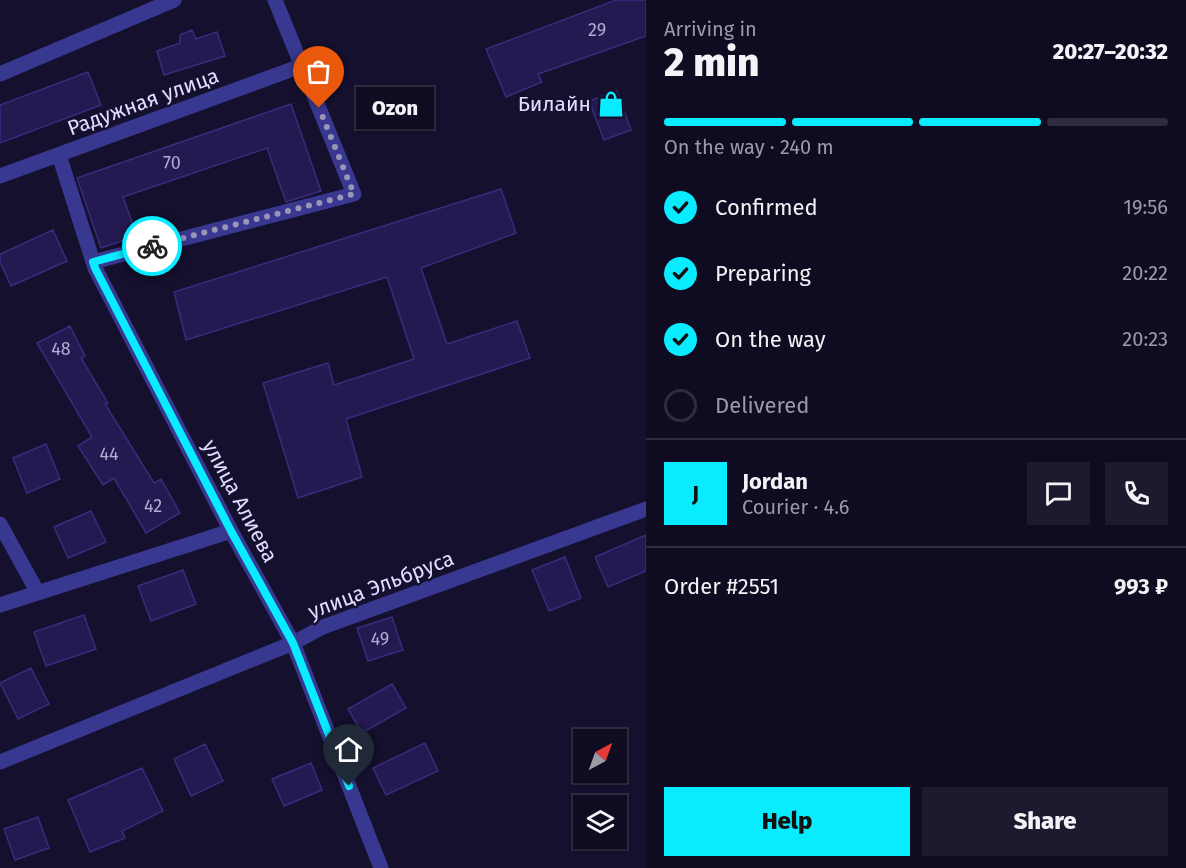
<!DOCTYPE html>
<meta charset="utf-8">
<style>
:root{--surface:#0f0c22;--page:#1d1a2f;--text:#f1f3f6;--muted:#9b9ba5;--line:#2f2c40;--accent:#09ebff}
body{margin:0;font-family:"Fira Sans",sans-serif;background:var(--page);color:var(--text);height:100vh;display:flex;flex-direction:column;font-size:22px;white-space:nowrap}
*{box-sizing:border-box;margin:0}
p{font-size:20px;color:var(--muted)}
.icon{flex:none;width:33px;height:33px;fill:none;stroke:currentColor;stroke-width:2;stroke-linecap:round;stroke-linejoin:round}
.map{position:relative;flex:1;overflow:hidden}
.panel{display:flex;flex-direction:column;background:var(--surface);width:540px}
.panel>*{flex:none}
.needle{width:39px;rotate:41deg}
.fabs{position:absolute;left:573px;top:729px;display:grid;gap:12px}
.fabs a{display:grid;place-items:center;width:54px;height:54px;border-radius:0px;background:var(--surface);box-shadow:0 2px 4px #0004,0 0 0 2px var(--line);font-size:30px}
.pin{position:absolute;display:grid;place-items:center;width:51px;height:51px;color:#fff;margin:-62px -26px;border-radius:50% 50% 50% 0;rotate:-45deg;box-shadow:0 0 6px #0007}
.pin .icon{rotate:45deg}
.courier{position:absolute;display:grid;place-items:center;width:60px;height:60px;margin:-30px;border:4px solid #09ebff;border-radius:50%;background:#fff;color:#222;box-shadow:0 2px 8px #0007}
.bubble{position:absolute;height:42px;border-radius:0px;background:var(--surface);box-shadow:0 2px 4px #0004,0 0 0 2px var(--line);font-size:20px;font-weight:800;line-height:42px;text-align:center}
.summary em{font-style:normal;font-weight:800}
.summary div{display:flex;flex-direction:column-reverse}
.summary{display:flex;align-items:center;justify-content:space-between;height:102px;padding:0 18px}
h1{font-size:39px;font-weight:800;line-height:45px}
.bar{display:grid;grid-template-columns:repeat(4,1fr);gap:9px 6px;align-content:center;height:72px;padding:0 18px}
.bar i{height:8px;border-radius:4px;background:var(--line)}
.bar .on{background:var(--accent)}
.bar p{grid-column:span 4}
.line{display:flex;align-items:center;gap:15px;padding:0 18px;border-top:2px solid var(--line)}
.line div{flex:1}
.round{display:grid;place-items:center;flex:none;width:63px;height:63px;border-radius:0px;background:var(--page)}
ol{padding:0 18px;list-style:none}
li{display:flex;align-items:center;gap:18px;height:66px}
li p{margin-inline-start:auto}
li .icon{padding:6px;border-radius:50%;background:var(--accent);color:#111;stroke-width:4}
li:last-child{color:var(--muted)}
li i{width:33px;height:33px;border:3px solid var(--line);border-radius:50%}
.button{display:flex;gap:12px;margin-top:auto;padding:12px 18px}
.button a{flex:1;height:69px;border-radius:0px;background:var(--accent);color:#111;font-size:24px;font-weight:800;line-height:69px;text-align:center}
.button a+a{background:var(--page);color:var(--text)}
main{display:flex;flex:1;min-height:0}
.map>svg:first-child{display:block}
.building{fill:#241a51;stroke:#3a2b7e;stroke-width:1.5}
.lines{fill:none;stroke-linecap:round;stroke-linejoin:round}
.minor{stroke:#393890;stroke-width:15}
.done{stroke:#9995b6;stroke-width:6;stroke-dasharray:0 10.8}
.route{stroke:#09ebff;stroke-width:8}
.labels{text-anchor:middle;stroke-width:5;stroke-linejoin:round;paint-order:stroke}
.number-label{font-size:18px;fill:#b1acd4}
.street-label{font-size:21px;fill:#e0ddff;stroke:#14102e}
.poi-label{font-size:21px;fill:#e0ddff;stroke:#14102e;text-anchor:end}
</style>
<main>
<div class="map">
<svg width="646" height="868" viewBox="0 0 646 868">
<rect width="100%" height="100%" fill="#14102e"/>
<!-- building -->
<path class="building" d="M 616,0 L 646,0 L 646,36 L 538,74 L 542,82 L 506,97 L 486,49 Z
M 192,30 L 196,39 L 217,32 L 225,56 L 164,75 L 157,51 L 180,43 L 180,35 Z
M 88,72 L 101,105 L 0,143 L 0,105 Z
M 617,91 L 631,130 L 604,140 L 589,101 Z
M 291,104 L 321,191 L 286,202 L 267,148 L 123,197 L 137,236 L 101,248 L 77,178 Z
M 501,189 L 516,233 L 421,268 L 447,344 L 517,321 L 530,358 L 346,419 L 362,477 L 298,498 L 263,383 L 328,363 L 334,385 L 414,359 L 387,277 L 186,340 L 174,292 Z
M 53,230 L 67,261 L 11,286 L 0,262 L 0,254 Z
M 70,326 L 85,356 L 81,358 L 108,403 L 105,404 L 154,483 L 161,479 L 180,513 L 146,533 L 114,478 L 103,485 L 78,446 L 92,437 L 37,343 Z
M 46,444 L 60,479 L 27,493 L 13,458 Z
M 91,511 L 106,542 L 68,558 L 54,527 Z
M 646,535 L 646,571 L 608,587 L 595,557 Z
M 565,557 L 581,598 L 549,611 L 532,570 Z
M 183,570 L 196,604 L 151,621 L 138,586 Z
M 84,615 L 96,649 L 46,666 L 34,632 Z
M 392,617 L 403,650 L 368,661 L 357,628 Z
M 31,668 L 49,704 L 18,719 L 0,683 Z
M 392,684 L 406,708 L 362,733 L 348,709 Z
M 425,743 L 438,771 L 386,795 L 373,768 Z
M 205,744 L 223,781 L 191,796 L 174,759 Z
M 311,763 L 322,790 L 284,806 L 272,779 Z
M 142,768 L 163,811 L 122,831 L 125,838 L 90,852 L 68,800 Z
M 38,817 L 49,848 L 15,860 L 4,829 Z"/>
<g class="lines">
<!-- minor -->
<path class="minor" d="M 0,74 L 174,0
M 59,155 L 95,268 L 231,531 L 293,643 L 381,868
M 0,176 L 301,66
M 93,262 L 354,194 L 275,0
M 0,524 L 38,593
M 0,605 L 231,531
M 0,762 L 293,643 L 323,627 L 646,509"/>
</g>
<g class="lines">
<!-- done -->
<path class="done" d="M 152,246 L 354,194 L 319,108"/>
<!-- route -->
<path class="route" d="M 152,246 L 93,262 L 95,268 L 231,531 L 293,643 L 349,786"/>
</g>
<!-- icons -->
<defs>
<g id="shop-bare" transform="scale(2.07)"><path d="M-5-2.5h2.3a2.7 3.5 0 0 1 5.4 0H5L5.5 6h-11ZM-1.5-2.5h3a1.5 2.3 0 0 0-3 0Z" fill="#09ebff" stroke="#14102e" stroke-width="2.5" paint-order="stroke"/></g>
</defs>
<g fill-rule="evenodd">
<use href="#shop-bare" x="611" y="104"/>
</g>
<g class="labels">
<!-- number labels -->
<g class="number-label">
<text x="597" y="36">29</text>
<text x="172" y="169">70</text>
<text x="61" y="355">48</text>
<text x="109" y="460">44</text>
<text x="153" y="512">42</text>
<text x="380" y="645">49</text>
</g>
<!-- street labels -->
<g class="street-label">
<text transform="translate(143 102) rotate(-20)" y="7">Радужная улица</text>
<text transform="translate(240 501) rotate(62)" y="7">улица Алиева</text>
<text transform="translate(381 585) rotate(-21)" y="7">улица Эльбруса</text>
</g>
<!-- poi labels -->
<g class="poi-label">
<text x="591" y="111">Билайн</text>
</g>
</g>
</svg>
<div class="fabs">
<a><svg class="needle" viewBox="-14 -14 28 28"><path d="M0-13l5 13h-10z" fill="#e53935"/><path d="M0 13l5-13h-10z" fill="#9b9ba5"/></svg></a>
<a><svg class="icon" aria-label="layers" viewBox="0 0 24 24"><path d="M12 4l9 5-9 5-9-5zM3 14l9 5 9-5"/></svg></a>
</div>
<div class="pin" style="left:319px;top:108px;background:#ea580c"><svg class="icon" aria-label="bag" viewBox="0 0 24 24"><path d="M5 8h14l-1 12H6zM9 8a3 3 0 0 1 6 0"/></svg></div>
<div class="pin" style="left:349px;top:786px;background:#1f2937"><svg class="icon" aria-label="home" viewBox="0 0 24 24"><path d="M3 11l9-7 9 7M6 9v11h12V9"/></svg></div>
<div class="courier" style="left:152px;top:246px"><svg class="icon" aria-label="bike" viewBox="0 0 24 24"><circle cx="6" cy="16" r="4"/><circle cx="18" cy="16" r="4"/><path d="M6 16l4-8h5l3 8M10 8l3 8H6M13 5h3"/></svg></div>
<div class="bubble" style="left:356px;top:87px;width:78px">Ozon</div>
</div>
<section class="panel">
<div class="summary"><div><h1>2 min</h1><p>Arriving in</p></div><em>20:27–20:32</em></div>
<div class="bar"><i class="on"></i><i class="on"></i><i class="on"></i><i></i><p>On the way · 240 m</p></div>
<ol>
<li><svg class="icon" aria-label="check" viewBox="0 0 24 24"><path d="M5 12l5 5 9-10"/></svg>Confirmed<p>19:56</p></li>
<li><svg class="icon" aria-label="check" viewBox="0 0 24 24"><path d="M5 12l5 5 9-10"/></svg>Preparing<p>20:22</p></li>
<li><svg class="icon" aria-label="check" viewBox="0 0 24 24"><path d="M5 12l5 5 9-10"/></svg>On the way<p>20:23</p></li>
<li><i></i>Delivered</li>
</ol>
<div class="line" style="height:108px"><b class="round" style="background:var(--accent);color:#111">J</b><div><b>Jordan</b><p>Courier · 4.6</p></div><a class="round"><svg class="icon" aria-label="chat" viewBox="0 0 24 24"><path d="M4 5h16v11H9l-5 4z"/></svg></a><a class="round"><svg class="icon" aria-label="phone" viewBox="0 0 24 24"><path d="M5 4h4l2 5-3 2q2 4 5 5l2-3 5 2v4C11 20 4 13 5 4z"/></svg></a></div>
<div class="line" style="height:78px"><div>Order #2551</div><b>993 ₽</b></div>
<div class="button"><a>Help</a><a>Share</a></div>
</section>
</main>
